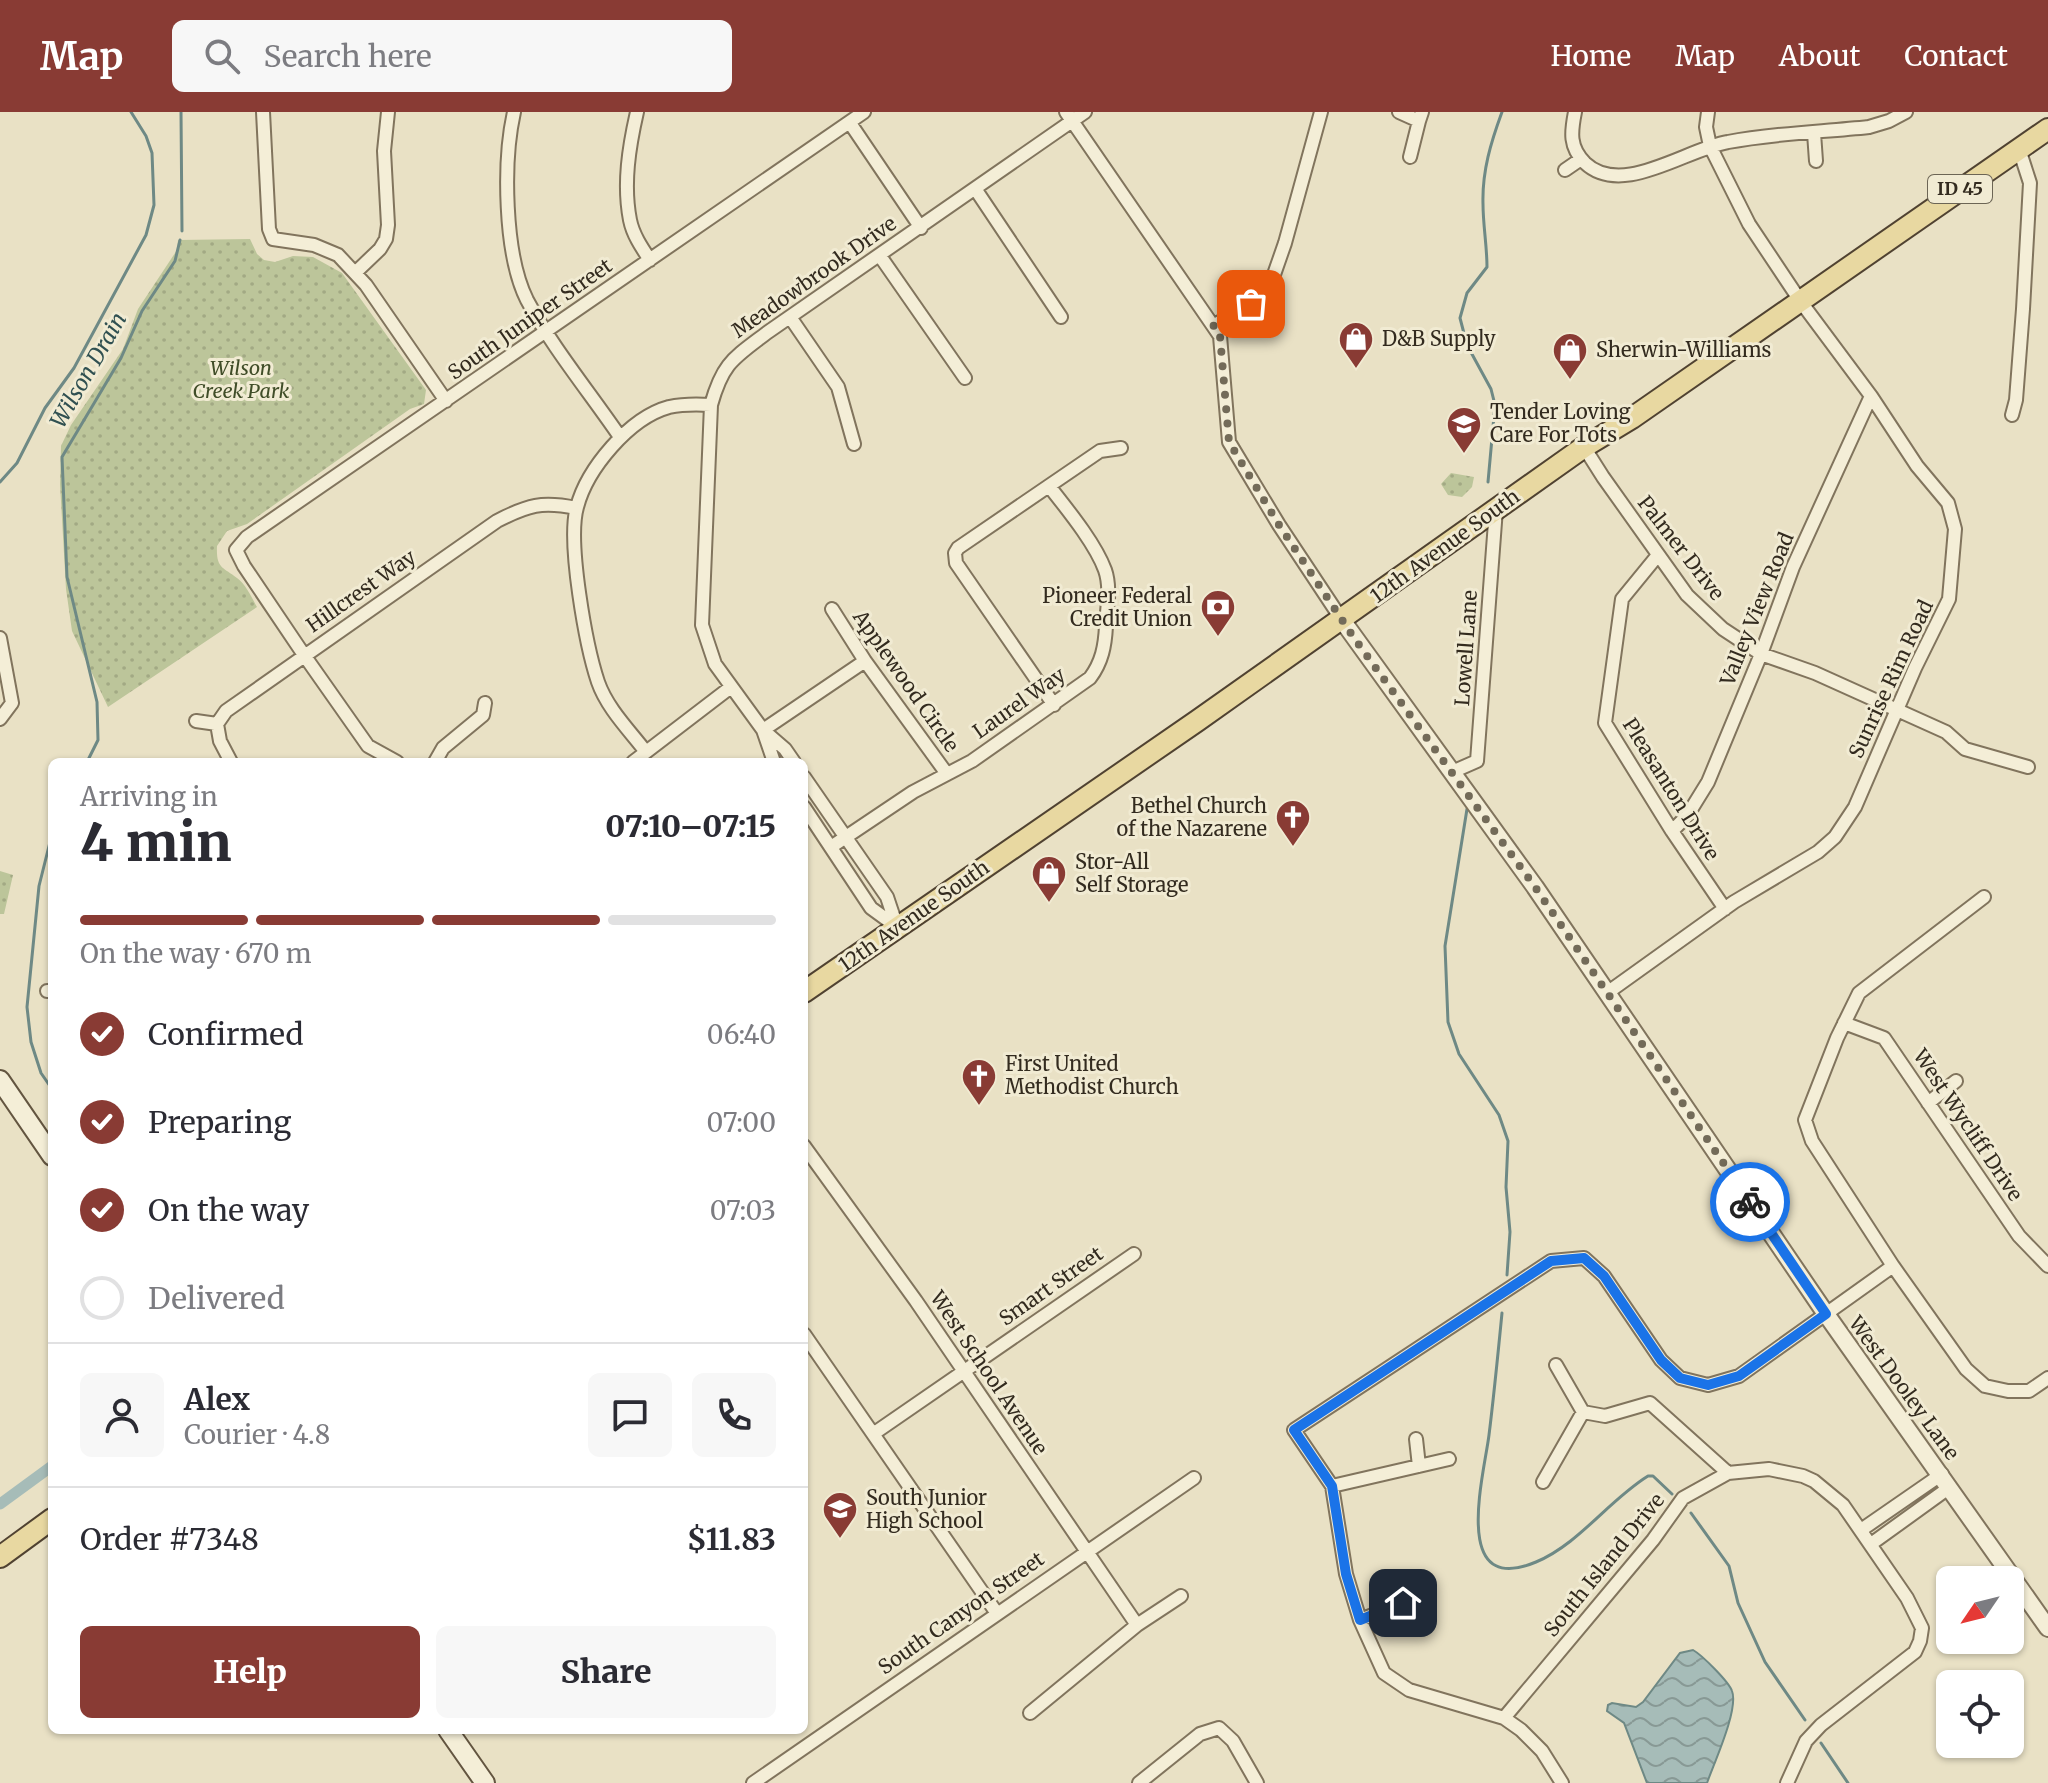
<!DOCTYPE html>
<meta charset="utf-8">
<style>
:root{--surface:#fff;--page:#f7f7f7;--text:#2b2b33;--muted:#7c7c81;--line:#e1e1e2;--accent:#893b34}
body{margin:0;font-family:Merriweather,serif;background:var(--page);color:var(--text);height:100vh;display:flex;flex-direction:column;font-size:30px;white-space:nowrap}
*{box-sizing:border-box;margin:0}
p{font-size:26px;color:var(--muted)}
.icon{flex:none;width:44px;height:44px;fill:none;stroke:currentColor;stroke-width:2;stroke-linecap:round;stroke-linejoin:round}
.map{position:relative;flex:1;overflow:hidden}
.side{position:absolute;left:48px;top:646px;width:760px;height:976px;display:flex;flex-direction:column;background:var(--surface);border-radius:12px;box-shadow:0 2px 6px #0004}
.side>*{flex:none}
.needle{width:52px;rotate:235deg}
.tools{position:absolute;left:1936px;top:1454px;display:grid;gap:16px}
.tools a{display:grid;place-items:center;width:88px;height:88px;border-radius:12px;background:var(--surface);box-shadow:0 2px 6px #0004;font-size:40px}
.pin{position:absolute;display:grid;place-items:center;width:68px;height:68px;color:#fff;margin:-34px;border-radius:16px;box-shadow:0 4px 12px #0006}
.courier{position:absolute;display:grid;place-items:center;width:80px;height:80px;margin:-40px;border:6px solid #1a73e8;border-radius:50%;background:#fff;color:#222;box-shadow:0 2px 10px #0007}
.head em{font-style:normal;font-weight:800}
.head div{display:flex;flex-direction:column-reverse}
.head{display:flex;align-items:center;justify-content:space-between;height:136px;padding:0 32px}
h1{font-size:52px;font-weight:800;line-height:60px}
.bar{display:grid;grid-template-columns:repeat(4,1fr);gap:12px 8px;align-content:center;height:96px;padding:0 32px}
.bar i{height:10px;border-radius:6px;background:var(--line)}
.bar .on{background:var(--accent)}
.bar p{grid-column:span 4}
.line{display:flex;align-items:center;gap:20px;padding:0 32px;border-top:2px solid var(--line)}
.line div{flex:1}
.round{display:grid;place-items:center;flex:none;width:84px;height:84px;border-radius:12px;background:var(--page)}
ol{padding:0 32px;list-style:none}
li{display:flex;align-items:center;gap:24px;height:88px}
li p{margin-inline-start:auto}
li .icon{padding:8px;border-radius:50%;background:var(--accent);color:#fff;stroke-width:4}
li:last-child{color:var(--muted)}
li i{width:44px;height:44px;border:4px solid var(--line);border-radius:50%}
.button{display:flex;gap:16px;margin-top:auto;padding:16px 32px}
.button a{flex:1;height:92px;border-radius:12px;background:var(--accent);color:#fff;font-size:32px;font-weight:800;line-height:92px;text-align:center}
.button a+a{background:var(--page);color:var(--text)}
header{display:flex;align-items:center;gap:48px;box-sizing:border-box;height:112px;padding:0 40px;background:var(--accent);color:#fff}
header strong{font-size:38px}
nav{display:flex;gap:44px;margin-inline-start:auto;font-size:28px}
.search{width:560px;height:72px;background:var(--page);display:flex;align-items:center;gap:20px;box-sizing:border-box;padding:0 28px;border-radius:12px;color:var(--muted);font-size:30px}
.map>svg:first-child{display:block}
.grass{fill:url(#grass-dots)}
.water{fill:url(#water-waves);stroke:#6e8985;stroke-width:2}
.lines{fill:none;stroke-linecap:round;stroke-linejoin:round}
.stream{stroke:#6e8985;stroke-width:3}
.canal{stroke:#a6bcb8;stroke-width:11}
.minor-casing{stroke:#81745d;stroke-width:16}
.tertiary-casing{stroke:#81745d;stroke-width:20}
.secondary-casing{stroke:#635540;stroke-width:22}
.primary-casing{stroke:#504231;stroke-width:24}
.minor{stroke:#f4eed7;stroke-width:12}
.tertiary{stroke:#f4eed7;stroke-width:16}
.secondary{stroke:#f4eed7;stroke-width:18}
.primary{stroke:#e8d8a1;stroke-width:20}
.done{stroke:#736b59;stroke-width:8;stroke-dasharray:0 14.4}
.route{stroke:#1a73e8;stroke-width:10}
.labels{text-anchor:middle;stroke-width:6;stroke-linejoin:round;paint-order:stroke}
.shield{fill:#f1ebd3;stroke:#6c6555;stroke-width:2}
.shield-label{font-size:18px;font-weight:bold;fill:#332b1f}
.street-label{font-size:20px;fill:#332b1f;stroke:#f1ebd3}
.poi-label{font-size:20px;fill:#332b1f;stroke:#f1ebd3;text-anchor:start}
.park-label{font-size:20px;font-style:italic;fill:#404d28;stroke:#f1ebd3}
.water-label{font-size:22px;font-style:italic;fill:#305051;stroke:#f1ebd3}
</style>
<header>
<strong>Map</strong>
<div class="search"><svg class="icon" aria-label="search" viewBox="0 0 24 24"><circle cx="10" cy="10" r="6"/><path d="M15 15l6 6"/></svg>Search here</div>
<nav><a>Home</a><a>Map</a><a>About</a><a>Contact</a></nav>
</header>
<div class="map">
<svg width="2048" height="1671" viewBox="0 0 2048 1671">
<defs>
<pattern id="grass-dots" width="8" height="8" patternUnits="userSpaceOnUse" patternTransform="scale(2)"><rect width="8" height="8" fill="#bcc59a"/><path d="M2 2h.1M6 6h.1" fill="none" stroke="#a2a984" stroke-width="1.8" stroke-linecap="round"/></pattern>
<pattern id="water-waves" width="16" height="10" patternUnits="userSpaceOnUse" patternTransform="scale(2)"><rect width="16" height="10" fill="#a6bcb8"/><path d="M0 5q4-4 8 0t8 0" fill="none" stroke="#889995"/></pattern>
</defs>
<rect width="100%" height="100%" fill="#e9e1c5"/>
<!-- grass -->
<path class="grass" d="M 250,127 L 257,142 L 264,148 L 275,150 L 293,144 L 313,145 L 342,161 L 426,278 L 424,292 L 410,297 L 247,412 L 227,419 L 217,434 C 216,457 223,455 237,466 C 245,471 252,486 257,495 L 108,595 L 72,519 L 66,477 L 60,372 L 61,334 L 71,313 L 123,237 L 138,197 L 177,138 L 178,128 Z
M 1451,361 L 1474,365 L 1472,375 L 1462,385 L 1448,383 L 1441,372 Z
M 0,759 L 13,763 L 4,802 L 0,802 Z"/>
<!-- water -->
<path class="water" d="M 1693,1538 C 1702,1543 1729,1570 1732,1579 C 1739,1597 1714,1651 1707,1671 L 1647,1671 L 1624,1611 L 1607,1599 L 1608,1593 L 1612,1591 L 1636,1595 L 1643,1590 L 1680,1541 Z"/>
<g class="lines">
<!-- stream -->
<path class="stream" d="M 181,0 L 182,119
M 0,370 L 17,351 L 45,296 L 74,256 L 146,123 L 154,93 L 152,41 L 146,24 L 131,0
M 1488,370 L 1495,293 L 1491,277 L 1467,233 L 1460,206 L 1467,181 L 1487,155 C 1487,134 1483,113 1483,92 C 1482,59 1491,30 1502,0
M 87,650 L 98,628 L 97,590 L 67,465 L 62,345 L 121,246 L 142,199 L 175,149 L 180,128
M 1467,697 L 1445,834 L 1448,910 L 1459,942 L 1499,1003 L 1508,1029 L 1506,1075 L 1510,1120 L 1507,1163
M 52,722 L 39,774 L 27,895 L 31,930 L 41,961 L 52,977
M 1502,1201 C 1498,1242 1494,1283 1489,1323 C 1484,1363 1450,1486 1536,1450 C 1579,1432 1609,1388 1648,1364 L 1653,1364 L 1672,1382
M 1691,1401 L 1729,1454 L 1738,1491 L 1765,1550 L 1805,1608
M 1821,1631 L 1848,1671"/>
<!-- canal -->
<path class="canal" d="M 0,1392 L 52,1354"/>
<!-- minor casing -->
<g class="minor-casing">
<path id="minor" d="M 263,0 L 269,117 L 273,127 L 314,133 L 338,143 L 366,173 L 446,289
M 514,0 C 503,49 504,142 527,188 C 552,235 590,281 620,325
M 637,0 C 629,35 623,72 630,108 C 633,123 642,136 650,148
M 1066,0 L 1220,224 L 1229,330 L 1279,413 L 1342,508
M 1399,0 L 1419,9 L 1422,0
M 1575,0 C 1571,20 1569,35 1585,51 C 1622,86 1686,37 1728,30 C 1775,21 1822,20 1869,15 L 1889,9 L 1906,0
M 850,11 L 921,116
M 1814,21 L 1816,49
M 1410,45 L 1419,9
M 1565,58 L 1581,47
M 976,78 L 1061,205
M 880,144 L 965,266
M 356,160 L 380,137 L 386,127 L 388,113 L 384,39 L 388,0
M 790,205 L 838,275 L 854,332
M 1213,214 L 1251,192 L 1270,174 L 1285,131 L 1321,0
M 2012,303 L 2016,288 L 2023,197 L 2030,71 L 2019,37
M 1584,335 L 1603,365 L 1687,483 L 1723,517 L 1761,542 L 1815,561 L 1946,620 L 1965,637 L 2028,655
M 1658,443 L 1622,487 L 1605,611 L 1672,719 L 1725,797
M 832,497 L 865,549 L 947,662
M 0,526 L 12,591 L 0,607
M 1054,593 L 956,451 L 955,441 L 958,436 L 1100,339 L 1121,336
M 196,609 L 217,612
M 763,618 L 865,549
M 763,618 L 774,650
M 646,640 C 629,618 607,596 598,570 C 586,534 567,430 577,395 C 587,357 629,306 669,295 C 683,292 696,292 711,293
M 231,650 L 220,629 L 217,612 L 226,599 L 497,409 C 528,393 542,389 576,396
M 397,650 L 368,634 L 304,543 L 244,454 L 236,438 L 247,425 L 864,0
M 435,650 L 443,636 L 483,603 L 485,591
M 633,650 L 731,575
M 794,650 L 785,637 L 763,618 L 715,552 L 702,513 L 711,293 C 723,250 734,246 768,220 L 1085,0
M 1452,660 L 1477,649 L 1496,397
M 804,665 L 887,785 L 897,815
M 804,695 L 871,796 L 897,815
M 1672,719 L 1687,704 L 1708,670 L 1761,542 L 1793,455 L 1871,284
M 831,735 L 913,680 L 972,649 L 1090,566 C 1102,550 1105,534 1106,514 C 1107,495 1111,475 1105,458 C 1095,431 1067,397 1049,374
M 47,879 L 52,879
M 1607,881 L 1734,790 L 1818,740 L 1835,725 L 1855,695 L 1915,556 L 1949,487 L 1955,417 L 1948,391 L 1917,354 L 1871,284 L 1801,190 L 1749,112 L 1710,34 L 1706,15 L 1708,0
M 1844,911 L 1884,926 L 2019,1124 L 2048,1154
M 1928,991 L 1956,969
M 804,1034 L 916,1189 L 1137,1513
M 1893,1154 L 1966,1257 L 1985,1274 L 2008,1279 L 2029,1279 L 2048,1266
M 804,1222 L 996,1500
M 1556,1253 L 1583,1300 L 1605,1304 L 1650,1291 L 1728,1361
M 873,1322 L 1134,1142
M 1416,1327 L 1419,1354
M 1543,1370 L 1583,1300
M 1332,1374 L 1449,1347
M 1861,1418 L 1942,1362
M 1871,1432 L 1950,1375
M 1360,1508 L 1424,1483
M 1030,1601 L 1137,1513 L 1181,1484
M 1504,1606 L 1653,1428 L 1683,1386 L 1728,1361 L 1769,1357 L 1803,1364 L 1814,1369 L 1843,1393 L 1907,1486 L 1922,1516 L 1920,1529 L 1915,1540 L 1821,1613 L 1806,1629 L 1787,1671
M 753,1671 L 1194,1366
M 1139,1671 L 1200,1622 L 1219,1616 L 1233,1629 L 1257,1671
M 1562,1671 L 1542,1639 L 1521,1618 L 1504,1606 L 1409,1578 L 1384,1561 L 1360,1508 L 1346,1462 L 1332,1374 L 1294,1318 L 1551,1149 L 1584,1146 L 1604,1164 L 1661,1248 L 1680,1266 L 1708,1273 L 1739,1264 L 1893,1154 L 1812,1029 L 1805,1008 L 1837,926 L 1859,881 L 1984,785"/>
</g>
<!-- tertiary casing -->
<g class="tertiary-casing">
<path id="tertiary" d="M 1342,508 L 1535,775 L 1826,1202 L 2048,1516"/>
</g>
<!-- secondary casing -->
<g class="secondary-casing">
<path id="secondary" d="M 0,968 L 52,1044
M 448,1618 L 485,1671"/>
</g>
<!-- primary casing -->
<g class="primary-casing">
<path id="primary" d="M 804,880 L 1197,609 L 1584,335 L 1632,306 L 2048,17
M 0,1445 L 52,1407"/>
</g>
<!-- minor -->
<use href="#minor" class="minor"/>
<!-- tertiary -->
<use href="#tertiary" class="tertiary"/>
<!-- secondary -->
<use href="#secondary" class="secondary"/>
<!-- primary -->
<use href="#primary" class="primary"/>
</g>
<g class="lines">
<!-- done -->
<path class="done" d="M 1251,192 L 1213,214 L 1220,224 L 1229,330 L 1279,413 L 1354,526 L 1535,775 L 1750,1090"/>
<!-- route -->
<path class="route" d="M 1403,1491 L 1360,1508 L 1346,1462 L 1332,1374 L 1294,1318 L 1551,1149 L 1584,1146 L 1604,1164 L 1661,1248 L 1680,1266 L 1708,1273 L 1739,1264 L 1826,1202 L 1750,1090"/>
</g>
<!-- icons -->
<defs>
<g id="shop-pin" transform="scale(1.8)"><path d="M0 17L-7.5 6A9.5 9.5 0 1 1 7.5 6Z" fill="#893b34" stroke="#f1ebd3"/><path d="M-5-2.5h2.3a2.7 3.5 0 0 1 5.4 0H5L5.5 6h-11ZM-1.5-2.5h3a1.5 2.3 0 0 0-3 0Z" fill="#fff"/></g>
<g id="school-pin" transform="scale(1.8)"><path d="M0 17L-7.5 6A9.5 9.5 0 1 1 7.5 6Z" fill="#893b34" stroke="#f1ebd3"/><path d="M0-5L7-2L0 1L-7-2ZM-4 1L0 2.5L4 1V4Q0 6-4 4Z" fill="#fff"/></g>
<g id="bank-pin" transform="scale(1.8)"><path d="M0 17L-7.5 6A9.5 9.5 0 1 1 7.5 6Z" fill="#893b34" stroke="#f1ebd3"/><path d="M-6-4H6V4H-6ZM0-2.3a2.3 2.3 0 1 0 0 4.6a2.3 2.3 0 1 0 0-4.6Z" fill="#fff"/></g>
<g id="church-pin" transform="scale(1.8)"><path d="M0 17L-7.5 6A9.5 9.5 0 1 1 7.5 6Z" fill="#893b34" stroke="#f1ebd3"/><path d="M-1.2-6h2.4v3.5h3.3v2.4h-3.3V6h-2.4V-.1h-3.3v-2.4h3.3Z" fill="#fff"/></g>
</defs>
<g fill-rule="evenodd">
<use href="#shop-pin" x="1356" y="227"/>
<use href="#shop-pin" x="1570" y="238"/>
<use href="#school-pin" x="1464" y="312"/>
<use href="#bank-pin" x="1218" y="495"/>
<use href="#church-pin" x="1293" y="705"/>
<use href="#shop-pin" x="1049" y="761"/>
<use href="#church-pin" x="979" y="964"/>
<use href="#school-pin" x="840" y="1397"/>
</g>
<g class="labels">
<!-- shield labels -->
<rect class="shield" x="1928" y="63" width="64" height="28" rx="6"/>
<g class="shield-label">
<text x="1960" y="83">ID 45</text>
</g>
<!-- street labels -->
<g class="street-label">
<text transform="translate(814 165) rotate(-35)" y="7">Meadowbrook Drive</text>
<text transform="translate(530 207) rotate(-35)" y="7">South Juniper Street</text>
<text transform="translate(1445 434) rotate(-36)" y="7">12th Avenue South</text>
<text transform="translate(1681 436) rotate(52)" y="7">Palmer Drive</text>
<text transform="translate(361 479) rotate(-35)" y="7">Hillcrest Way</text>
<text transform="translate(1757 497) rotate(-68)" y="7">Valley View Road</text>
<text transform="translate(1466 536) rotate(-86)" y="7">Lowell Lane</text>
<text transform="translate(1891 567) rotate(-65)" y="7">Sunrise Rim Road</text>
<text transform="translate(906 569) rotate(55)" y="7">Applewood Circle</text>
<text transform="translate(1019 591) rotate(-35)" y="7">Laurel Way</text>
<text transform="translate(1671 677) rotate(58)" y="7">Pleasanton Drive</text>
<text transform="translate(914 804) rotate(-35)" y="7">12th Avenue South</text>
<text transform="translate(1968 1013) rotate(56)" y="7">West Wycliff Drive</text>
<text transform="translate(1051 1174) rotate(-35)" y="7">Smart Street</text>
<text transform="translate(989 1261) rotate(56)" y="7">West School Avenue</text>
<text transform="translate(1904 1276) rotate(54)" y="7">West Dooley Lane</text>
<text transform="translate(1604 1453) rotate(-51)" y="7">South Island Drive</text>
<text transform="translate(961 1501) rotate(-35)" y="7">South Canyon Street</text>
</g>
<!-- poi labels -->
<g class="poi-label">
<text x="1382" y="234">D&amp;B Supply</text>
<text x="1596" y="245">Sherwin-Williams</text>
<text x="1490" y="307">Tender Loving<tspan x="1490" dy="23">Care For Tots</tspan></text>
<text x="1192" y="491" text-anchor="end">Pioneer Federal<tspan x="1192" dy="23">Credit Union</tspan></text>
<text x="1267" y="701" text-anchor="end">Bethel Church<tspan x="1267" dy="23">of the Nazarene</tspan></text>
<text x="1075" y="757">Stor-All<tspan x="1075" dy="23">Self Storage</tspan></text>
<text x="1005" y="959">First United<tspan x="1005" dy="23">Methodist Church</tspan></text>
<text x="866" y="1393">South Junior<tspan x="866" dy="23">High School</tspan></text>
</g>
<!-- park labels -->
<g class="park-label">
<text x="241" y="263">Wilson<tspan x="241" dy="23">Creek Park</tspan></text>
</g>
<!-- water labels -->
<g class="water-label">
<text transform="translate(88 258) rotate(-60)" y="8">Wilson Drain</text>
</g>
</g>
</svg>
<div class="tools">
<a><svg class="needle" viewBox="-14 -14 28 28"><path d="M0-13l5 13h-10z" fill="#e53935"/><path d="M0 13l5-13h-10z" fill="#7c7c81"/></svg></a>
<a><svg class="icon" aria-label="locate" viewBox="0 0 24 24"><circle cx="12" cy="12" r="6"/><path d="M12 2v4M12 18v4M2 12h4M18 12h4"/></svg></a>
</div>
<div class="pin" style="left:1251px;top:192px;background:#ea580c"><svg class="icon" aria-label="bag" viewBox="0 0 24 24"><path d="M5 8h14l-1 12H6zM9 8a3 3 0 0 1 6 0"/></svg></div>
<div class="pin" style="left:1403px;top:1491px;background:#1f2937"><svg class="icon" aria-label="home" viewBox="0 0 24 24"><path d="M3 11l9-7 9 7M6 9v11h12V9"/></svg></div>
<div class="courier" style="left:1750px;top:1090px"><svg class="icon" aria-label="bike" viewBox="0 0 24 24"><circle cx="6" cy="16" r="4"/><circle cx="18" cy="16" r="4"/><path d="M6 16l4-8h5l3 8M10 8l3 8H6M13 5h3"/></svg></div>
<section class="side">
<div class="head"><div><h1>4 min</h1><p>Arriving in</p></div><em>07:10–07:15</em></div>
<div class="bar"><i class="on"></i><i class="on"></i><i class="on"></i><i></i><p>On the way · 670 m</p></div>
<ol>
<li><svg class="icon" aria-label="check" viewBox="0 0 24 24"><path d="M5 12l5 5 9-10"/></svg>Confirmed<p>06:40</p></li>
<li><svg class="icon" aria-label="check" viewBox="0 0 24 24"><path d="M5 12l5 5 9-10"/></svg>Preparing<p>07:00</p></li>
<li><svg class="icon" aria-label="check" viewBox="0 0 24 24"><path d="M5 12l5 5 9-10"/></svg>On the way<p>07:03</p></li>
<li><i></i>Delivered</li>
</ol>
<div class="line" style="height:144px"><a class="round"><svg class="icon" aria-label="person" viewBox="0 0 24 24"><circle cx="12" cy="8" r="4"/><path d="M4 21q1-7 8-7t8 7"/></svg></a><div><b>Alex</b><p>Courier · 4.8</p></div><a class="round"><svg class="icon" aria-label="chat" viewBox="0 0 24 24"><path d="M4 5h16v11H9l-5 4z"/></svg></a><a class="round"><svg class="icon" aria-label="phone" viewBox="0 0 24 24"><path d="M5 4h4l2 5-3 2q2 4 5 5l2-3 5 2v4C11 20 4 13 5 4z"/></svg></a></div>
<div class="line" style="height:104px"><div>Order #7348</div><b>$11.83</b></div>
<div class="button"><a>Help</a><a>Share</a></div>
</section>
</div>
